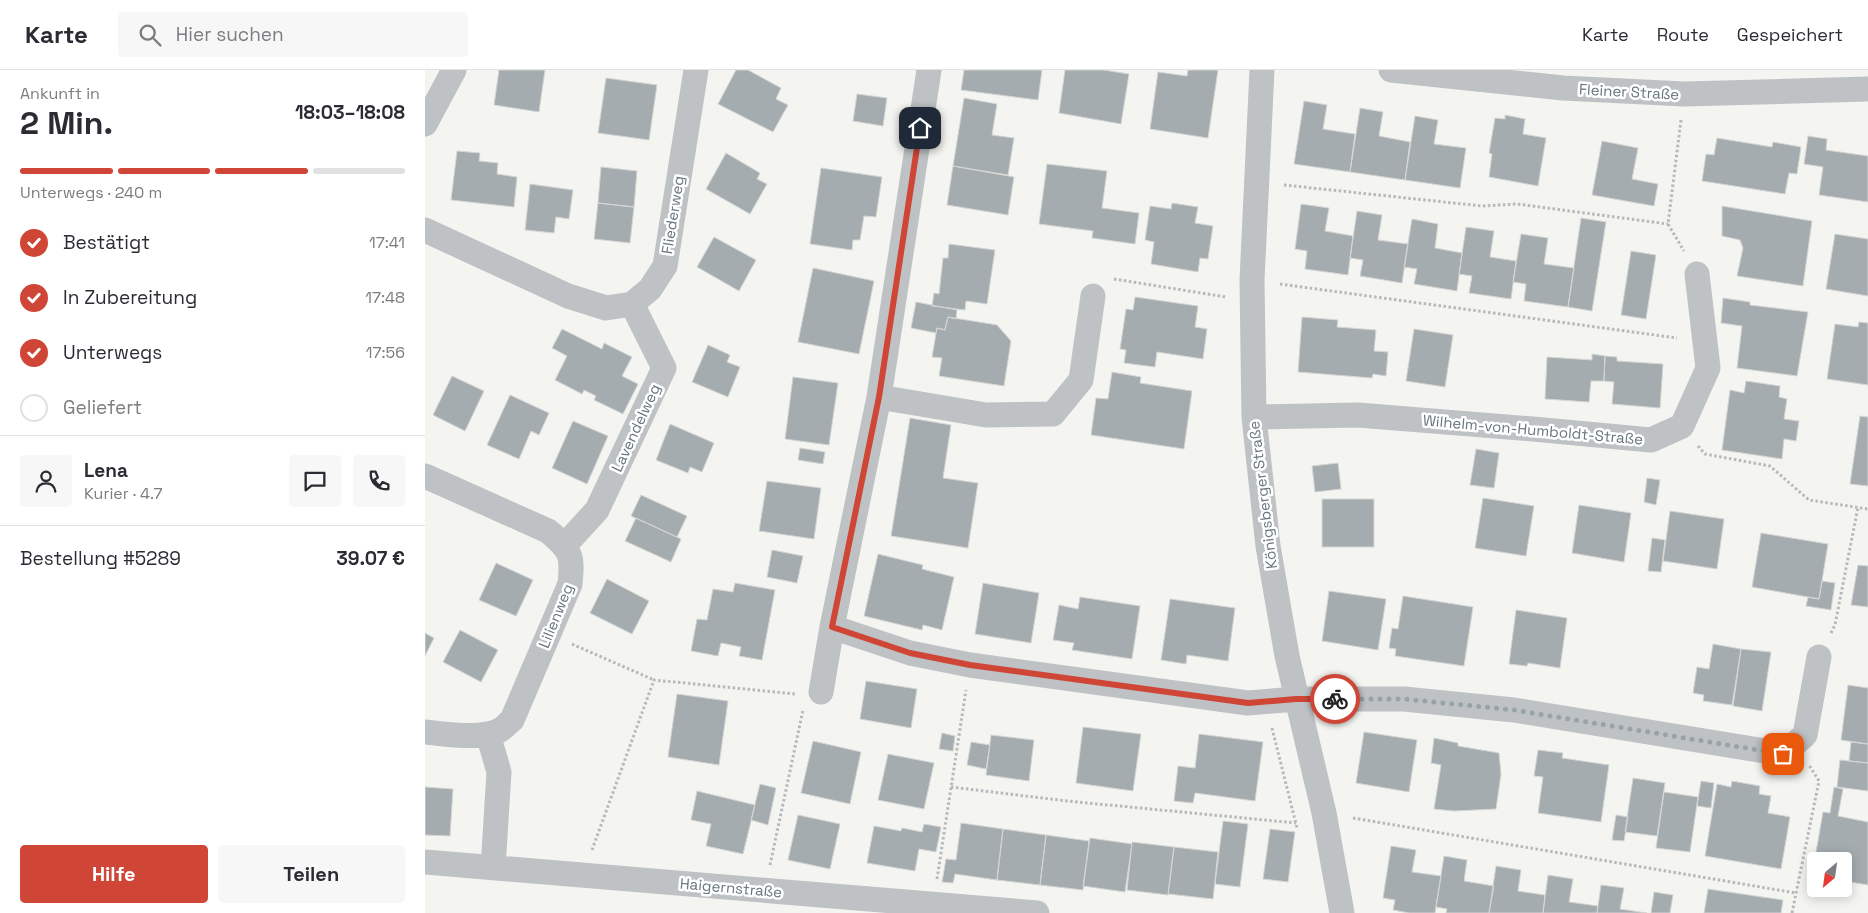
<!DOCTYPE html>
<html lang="de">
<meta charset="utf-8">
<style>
:root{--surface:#fff;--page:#f7f7f7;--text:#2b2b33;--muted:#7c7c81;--line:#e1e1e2;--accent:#cf4536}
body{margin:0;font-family:"Space Grotesk",sans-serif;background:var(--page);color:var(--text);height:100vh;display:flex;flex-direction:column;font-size:19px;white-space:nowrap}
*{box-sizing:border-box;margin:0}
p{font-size:16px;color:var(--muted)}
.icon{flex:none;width:28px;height:28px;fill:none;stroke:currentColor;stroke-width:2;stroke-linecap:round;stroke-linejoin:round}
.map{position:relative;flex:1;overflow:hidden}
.panel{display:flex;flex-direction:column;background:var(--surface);width:425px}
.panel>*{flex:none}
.needle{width:32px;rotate:209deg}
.tools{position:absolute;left:1382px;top:782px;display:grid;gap:10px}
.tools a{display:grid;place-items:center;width:45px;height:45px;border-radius:5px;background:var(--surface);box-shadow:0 2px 12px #0003;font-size:25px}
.pin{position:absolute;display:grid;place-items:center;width:42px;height:42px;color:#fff;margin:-21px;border-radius:10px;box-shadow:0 2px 8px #0006}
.courier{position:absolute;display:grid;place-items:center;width:50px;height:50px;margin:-25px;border:4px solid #cf4536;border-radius:50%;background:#fff;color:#222;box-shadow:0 1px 6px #0007}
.overview em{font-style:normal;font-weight:700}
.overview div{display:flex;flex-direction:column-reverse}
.overview{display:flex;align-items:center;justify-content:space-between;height:85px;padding:0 20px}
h1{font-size:32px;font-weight:700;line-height:38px}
.bar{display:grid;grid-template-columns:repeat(4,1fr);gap:8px 5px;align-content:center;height:60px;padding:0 20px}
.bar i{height:6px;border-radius:4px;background:var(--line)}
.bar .active{background:var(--accent)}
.bar p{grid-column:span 4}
.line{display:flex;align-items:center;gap:12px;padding:0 20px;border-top:1px solid var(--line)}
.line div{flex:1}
.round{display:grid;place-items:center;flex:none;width:52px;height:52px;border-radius:5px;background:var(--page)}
ol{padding:0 20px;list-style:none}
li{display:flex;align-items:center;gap:15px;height:55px}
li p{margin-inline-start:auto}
li .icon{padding:5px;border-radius:50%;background:var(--accent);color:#fff;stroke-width:4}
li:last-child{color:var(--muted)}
li i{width:28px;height:28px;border:2px solid var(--line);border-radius:50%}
.button{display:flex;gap:10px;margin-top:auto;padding:10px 20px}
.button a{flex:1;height:58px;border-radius:5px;background:var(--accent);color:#fff;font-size:20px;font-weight:700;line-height:58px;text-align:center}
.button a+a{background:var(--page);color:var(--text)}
header{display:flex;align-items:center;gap:30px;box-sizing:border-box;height:70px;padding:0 25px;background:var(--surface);border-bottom:1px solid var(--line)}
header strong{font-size:24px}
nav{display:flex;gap:28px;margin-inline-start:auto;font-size:18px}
.search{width:350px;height:45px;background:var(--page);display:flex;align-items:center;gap:12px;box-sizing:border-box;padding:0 18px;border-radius:5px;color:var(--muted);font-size:19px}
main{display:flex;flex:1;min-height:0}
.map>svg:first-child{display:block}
.building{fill:#a4acaf;stroke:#d5d5d4}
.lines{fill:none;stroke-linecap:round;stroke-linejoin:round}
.path{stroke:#b6b9bb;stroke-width:3;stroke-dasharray:2.5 2.5;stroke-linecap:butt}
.minor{stroke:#bec2c5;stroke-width:25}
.done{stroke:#98a3a7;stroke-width:5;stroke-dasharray:0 9}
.route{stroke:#cf4536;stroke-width:6}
.labels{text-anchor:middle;stroke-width:5;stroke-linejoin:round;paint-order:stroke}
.street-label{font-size:15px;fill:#66777f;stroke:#fff}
</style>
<header>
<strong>Karte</strong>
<div class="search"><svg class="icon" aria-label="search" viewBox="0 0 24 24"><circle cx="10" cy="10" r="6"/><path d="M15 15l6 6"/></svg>Hier suchen</div>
<nav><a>Karte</a><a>Route</a><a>Gespeichert</a></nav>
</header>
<main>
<section class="panel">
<div class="overview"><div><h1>2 Min.</h1><p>Ankunft in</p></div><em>18:03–18:08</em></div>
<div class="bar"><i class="active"></i><i class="active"></i><i class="active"></i><i></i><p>Unterwegs · 240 m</p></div>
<ol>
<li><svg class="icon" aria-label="check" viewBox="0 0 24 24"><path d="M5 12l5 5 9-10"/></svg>Bestätigt<p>17:41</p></li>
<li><svg class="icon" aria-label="check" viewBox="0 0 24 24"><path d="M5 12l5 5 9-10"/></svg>In Zubereitung<p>17:48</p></li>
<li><svg class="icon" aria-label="check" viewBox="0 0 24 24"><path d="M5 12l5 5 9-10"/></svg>Unterwegs<p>17:56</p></li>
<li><i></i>Geliefert</li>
</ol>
<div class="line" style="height:90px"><a class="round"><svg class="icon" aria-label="person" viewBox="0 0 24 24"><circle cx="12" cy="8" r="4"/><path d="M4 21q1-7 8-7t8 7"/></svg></a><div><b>Lena</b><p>Kurier · 4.7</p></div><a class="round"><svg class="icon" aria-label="chat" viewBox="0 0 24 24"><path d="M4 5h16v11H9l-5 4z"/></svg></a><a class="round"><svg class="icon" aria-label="phone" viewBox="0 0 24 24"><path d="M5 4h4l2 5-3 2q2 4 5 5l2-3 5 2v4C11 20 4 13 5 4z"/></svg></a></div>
<div class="line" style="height:65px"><div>Bestellung #5289</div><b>39.07 €</b></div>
<div class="button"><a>Hilfe</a><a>Teilen</a></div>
</section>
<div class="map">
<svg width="1443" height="843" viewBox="0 0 1443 843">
<rect width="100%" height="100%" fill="#f4f4f1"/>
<!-- building -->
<path class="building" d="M 74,0 L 120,0 L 114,42 L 69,35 Z
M 311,0 L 323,0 L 356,18 L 351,29 L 363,35 L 348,62 L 293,34 Z
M 539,0 L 617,0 L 613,30 L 536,20 Z
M 640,0 L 679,0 L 704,4 L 696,54 L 634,43 Z
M 763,0 L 793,0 L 783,68 L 725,59 L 733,2 L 762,6 Z
M 181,8 L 232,15 L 224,70 L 173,63 Z
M 432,24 L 462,28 L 458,56 L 428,51 Z
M 539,28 L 572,34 L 567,65 L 589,68 L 583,105 L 528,96 Z
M 879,31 L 902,35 L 898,59 L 930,64 L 925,102 L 869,94 Z
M 935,38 L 958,42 L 954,66 L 985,72 L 980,110 L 925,102 Z
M 1080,45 L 1100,49 L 1098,64 L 1121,68 L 1113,116 L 1064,107 L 1067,84 L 1064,83 L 1070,48 L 1080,49 Z
M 990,46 L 1013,50 L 1009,74 L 1041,78 L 1035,118 L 980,110 Z
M 1383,66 L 1402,69 L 1401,80 L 1443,86 L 1443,132 L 1394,125 L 1398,97 L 1379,94 Z
M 1292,68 L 1347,77 L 1348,72 L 1376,77 L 1372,104 L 1364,103 L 1360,124 L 1277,111 L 1281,84 L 1289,85 Z
M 1177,71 L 1213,78 L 1207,109 L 1233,114 L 1229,136 L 1167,125 Z
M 32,81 L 55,83 L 54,91 L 73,93 L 72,104 L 92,107 L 89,137 L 26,130 Z
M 301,83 L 335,103 L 332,109 L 342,114 L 325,144 L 281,119 Z
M 622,94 L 682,101 L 677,138 L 714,143 L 710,174 L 667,168 L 668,161 L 614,154 Z
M 528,96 L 589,107 L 583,145 L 522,135 Z
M 176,97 L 212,101 L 209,137 L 173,133 Z
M 396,98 L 457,107 L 451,147 L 439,146 L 435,170 L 428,170 L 427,180 L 385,174 Z
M 105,114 L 148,120 L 144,149 L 131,147 L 129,163 L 100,160 Z
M 173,133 L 209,137 L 205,173 L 169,169 Z
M 747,133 L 773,137 L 770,153 L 788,156 L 783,189 L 775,188 L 773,202 L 726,194 L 729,172 L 720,170 L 725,136 L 746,139 Z
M 876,134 L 904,138 L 900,161 L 928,166 L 923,205 L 880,199 L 882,181 L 870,179 Z
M 1297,136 L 1387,151 L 1378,216 L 1312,206 L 1318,178 L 1315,170 L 1297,166 Z
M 932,141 L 957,145 L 953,170 L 983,174 L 977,213 L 935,206 L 938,190 L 925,188 Z
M 1156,148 L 1181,152 L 1167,241 L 1143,237 Z
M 987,149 L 1013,154 L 1010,178 L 1037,183 L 1032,221 L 989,214 L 992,199 L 979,197 Z
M 1041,157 L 1069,161 L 1065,187 L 1091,191 L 1086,229 L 1044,223 L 1047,206 L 1034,204 Z
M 1096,164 L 1123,168 L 1119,194 L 1149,198 L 1143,237 L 1099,231 L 1101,214 L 1088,212 Z
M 1410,164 L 1443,169 L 1443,226 L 1401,219 Z
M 289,167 L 331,190 L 314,221 L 272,197 Z
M 524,174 L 570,180 L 562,234 L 541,231 L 540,240 L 507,236 L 509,223 L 514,224 L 518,188 L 523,188 Z
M 1206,181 L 1231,185 L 1221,249 L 1196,245 Z
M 388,198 L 449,211 L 434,284 L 373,272 Z
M 710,227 L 773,236 L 770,257 L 782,259 L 778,289 L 732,282 L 730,297 L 699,293 L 701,280 L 695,279 L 701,239 L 708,240 Z
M 1298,228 L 1325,232 L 1325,235 L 1383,242 L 1372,306 L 1312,298 L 1317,256 L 1296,253 Z
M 491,232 L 532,240 L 531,249 L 523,247 L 520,260 L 512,258 L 511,263 L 486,258 Z
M 523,247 L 572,255 L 586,271 L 579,316 L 514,306 L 517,288 L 507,287 L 512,258 L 520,260 Z
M 877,247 L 913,250 L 912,257 L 951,260 L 949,281 L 963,282 L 961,306 L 948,304 L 947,308 L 873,302 Z
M 1434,252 L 1443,253 L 1443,315 L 1402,309 L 1410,254 L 1433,257 Z
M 137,259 L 177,279 L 179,273 L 207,287 L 197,306 L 213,314 L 198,344 L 169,330 L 171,326 L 159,320 L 157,324 L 130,310 L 142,286 L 127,278 Z
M 989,259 L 1028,265 L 1020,317 L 981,311 Z
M 283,275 L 305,285 L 302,292 L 315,297 L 303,327 L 267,312 Z
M 1167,284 L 1180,286 L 1179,311 L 1166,311 L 1164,332 L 1120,329 L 1122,287 L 1167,290 Z
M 1180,286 L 1192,287 L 1192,291 L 1238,294 L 1235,338 L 1187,334 L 1189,312 L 1179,311 Z
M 687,302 L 716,307 L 715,313 L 767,321 L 759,379 L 666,365 L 671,328 L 683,329 Z
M 27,306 L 59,321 L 40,361 L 8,345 Z
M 368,307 L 413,313 L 404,375 L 360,369 Z
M 1321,311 L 1355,316 L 1354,327 L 1362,329 L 1359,349 L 1374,351 L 1371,371 L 1359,369 L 1357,389 L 1297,380 L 1305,320 L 1319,323 Z
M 85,325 L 124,343 L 114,365 L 106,361 L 94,389 L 62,375 Z
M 1435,346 L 1443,347 L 1443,416 L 1425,414 Z
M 485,348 L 526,355 L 518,408 L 553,413 L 543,478 L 466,466 Z
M 148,351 L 183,366 L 162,414 L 127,398 Z
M 245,354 L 289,373 L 277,402 L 265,397 L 263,403 L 231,390 Z
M 375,378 L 400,382 L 398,394 L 373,390 Z
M 1051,379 L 1074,383 L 1069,418 L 1045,415 Z
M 913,393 L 916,419 L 890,422 L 887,396 Z
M 1222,408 L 1235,410 L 1231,435 L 1219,432 Z
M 342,411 L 396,418 L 389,469 L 334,461 Z
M 216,425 L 262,446 L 252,467 L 206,446 Z
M 1058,428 L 1109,436 L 1101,486 L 1050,478 Z
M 897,429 L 949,429 L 949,477 L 897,477 Z
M 1154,435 L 1206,443 L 1199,492 L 1147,483 Z
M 1245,441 L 1299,449 L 1292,499 L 1238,491 Z
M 211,448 L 256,469 L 246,492 L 200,471 Z
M 1336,463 L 1403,474 L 1394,529 L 1327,517 Z
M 1227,468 L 1240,470 L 1236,502 L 1223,501 Z
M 347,480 L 378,486 L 372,513 L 342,507 Z
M 453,484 L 498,495 L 497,499 L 529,507 L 517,560 L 498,555 L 497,560 L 439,546 Z
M 71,493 L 108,510 L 91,546 L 54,530 Z
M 1433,495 L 1443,496 L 1443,537 L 1426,535 Z
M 182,509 L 224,531 L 207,564 L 165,543 Z
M 1397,511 L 1410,513 L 1406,540 L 1381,536 L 1383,527 L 1394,529 Z
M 310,513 L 350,520 L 337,590 L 314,586 L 316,577 L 296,573 L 293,586 L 266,581 L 272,549 L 282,550 L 288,519 L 308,522 Z
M 558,513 L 614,523 L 606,573 L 550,564 Z
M 904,521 L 961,529 L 953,580 L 897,571 Z
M 978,526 L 1048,537 L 1039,596 L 970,586 L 971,579 L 964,578 L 967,558 L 973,559 Z
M 655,527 L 715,536 L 707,589 L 647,580 L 649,573 L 628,570 L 634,535 L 653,539 Z
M 745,529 L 810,538 L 803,591 L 762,585 L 761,594 L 736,590 Z
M 1091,540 L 1142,548 L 1135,598 L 1103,593 L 1102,596 L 1084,594 Z
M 35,560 L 73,580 L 56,612 L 18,592 Z
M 0,563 L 9,568 L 0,586 Z
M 1288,574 L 1316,579 L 1307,635 L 1278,631 L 1279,625 L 1268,623 L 1272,597 L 1284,599 Z
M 1316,579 L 1346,582 L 1337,641 L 1308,636 Z
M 441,611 L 492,619 L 486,658 L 435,649 Z
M 1423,615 L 1443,618 L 1443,674 L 1416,670 Z
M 252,624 L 303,631 L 294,695 L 243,687 Z
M 658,657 L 716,664 L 708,721 L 651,713 Z
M 939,662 L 992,670 L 984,722 L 931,713 Z
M 517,663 L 530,666 L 528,681 L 514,679 Z
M 774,664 L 838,672 L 830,731 L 770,723 L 768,733 L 749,731 L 753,696 L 770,698 Z
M 566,665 L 609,670 L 604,711 L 561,705 Z
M 1009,668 L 1033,673 L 1033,676 L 1074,683 L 1076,704 L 1071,739 L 1029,741 L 1009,739 L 1016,695 L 1006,693 Z
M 388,671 L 436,682 L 425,734 L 376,723 Z
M 546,672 L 565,675 L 561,699 L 542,695 Z
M 1426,672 L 1443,674 L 1443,693 L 1424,691 Z
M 1113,680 L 1138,683 L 1137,688 L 1184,695 L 1176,752 L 1113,743 L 1118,707 L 1109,706 Z
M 463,684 L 509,693 L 499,739 L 453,730 Z
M 1415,690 L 1443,693 L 1443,721 L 1412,717 Z
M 1208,708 L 1240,713 L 1232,766 L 1200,762 Z
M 1276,711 L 1289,713 L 1286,738 L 1272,736 Z
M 1307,711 L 1335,716 L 1334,724 L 1346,726 L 1343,743 L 1365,747 L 1356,799 L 1280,786 L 1292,714 L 1306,717 Z
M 335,714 L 351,718 L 343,755 L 326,750 Z
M 0,717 L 28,719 L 25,766 L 0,765 Z
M 1409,717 L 1418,719 L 1413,746 L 1443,752 L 1443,815 L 1419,811 L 1419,791 L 1391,791 L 1391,806 L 1387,805 L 1398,742 L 1405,743 Z
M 272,721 L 330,735 L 318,784 L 281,776 L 286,754 L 266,750 Z
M 1239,722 L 1273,727 L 1265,782 L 1231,778 Z
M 373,745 L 415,754 L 405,799 L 363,790 Z
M 1191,745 L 1203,747 L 1199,771 L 1187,770 Z
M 798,751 L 823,754 L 815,817 L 790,814 Z
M 536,753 L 578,759 L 572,810 L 530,804 L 528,813 L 517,812 L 521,789 L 531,790 Z
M 499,754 L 516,757 L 511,782 L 494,779 L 490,801 L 442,793 L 449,756 L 476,761 L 477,758 L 497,762 Z
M 578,759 L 621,765 L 615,815 L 572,810 Z
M 845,759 L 870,762 L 863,812 L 838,809 Z
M 621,765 L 664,771 L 658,820 L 615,815 Z
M 665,768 L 707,774 L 700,822 L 658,816 Z
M 707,772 L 749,777 L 743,825 L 702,820 Z
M 966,776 L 991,780 L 987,802 L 1016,806 L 1010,843 L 984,843 L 968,840 L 970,830 L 958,828 Z
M 749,777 L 793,782 L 788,829 L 743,824 Z
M 1019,786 L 1042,790 L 1039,811 L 1069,816 L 1064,843 L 1021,843 L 1022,839 L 1011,837 Z
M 1071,796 L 1096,800 L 1093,821 L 1120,825 L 1118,843 L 1064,843 Z
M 1123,805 L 1148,809 L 1144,832 L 1173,836 L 1172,843 L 1118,843 Z
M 1176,815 L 1199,818 L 1195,839 L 1222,843 L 1172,843 Z
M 1283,819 L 1358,830 L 1356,843 L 1279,843 Z
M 1229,822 L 1248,825 L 1245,843 L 1226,843 Z"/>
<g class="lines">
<!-- path -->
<path class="path" d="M 1256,50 L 1243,154 L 1259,181
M 859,115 L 1057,136 L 1092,134 L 1243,154
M 689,209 L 801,227
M 855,214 L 1252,268
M 1273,376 L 1280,384 L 1345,396 L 1384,430 L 1443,439
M 1406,563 L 1410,555 L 1433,437
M 147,574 L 229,610
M 847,658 L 872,758
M 526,717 L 642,731 L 871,753
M 928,748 L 1371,823
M 167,780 L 229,610 L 371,624
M 345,795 L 378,640
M 512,809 L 541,620
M 1367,843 L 1394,711 L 1384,695"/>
<!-- minor -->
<path class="minor" d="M 837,0 L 827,210 L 829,347 L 843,476 L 862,586 L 899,743 L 917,843
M 966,0 L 1138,18 L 1259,24 L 1443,19
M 0,54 L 29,0
M 0,160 L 143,226 L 181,238 L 207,234 L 225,219 L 240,196 L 271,0
M 454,327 L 561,345 L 628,344 L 656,310 L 668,226
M 829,347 L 933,345 L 1108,359 L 1226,370 L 1257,356 L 1283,298 L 1272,204
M 0,406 L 123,461 C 146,480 148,485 145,514 L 87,650 C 83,653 79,658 75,660 C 55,670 21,664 0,662
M 140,475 L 172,440 L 239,298 L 207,234
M 407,557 L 485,583 L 545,595 L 823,633 L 871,629 L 979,629 L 1089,640 L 1358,684 L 1380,665 L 1394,587
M 396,622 L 407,557 L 454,327 L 504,0
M 63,664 L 74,702 L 68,798
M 0,792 L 612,843"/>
</g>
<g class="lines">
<!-- done -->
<path class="done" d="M 910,629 L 979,629 L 1089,640 L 1358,684"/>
<!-- route -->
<path class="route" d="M 495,58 L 454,327 L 407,557 L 485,583 L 545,595 L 823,633 L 871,629 L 910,629"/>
</g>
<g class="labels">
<!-- street labels -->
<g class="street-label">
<text transform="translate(1204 22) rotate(3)" y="5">Fleiner Straße</text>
<text transform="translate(248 145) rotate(-81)" y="5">Fliederweg</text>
<text transform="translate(211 358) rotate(-65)" y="5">Lavendelweg</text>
<text transform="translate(1108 360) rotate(5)" y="5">Wilhelm-von-Humboldt-Straße</text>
<text transform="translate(838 425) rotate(-97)" y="5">Königsberger Straße</text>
<text transform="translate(131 546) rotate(-68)" y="5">Lilienweg</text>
<text transform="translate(306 818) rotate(5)" y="5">Haigernstraße</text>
</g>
</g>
</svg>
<div class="tools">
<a><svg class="needle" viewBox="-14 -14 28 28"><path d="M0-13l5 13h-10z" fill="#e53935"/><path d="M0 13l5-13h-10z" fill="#7c7c81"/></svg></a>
</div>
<div class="pin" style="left:1358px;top:684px;background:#ea580c"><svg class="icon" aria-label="bag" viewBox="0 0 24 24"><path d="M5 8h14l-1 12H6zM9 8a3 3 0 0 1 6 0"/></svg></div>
<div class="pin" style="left:495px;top:58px;background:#1f2937"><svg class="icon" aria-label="home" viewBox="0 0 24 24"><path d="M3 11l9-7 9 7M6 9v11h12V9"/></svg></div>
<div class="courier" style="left:910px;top:629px"><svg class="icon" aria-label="bike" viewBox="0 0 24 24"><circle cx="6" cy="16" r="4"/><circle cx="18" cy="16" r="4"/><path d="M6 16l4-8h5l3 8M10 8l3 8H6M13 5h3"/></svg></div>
</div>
</main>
